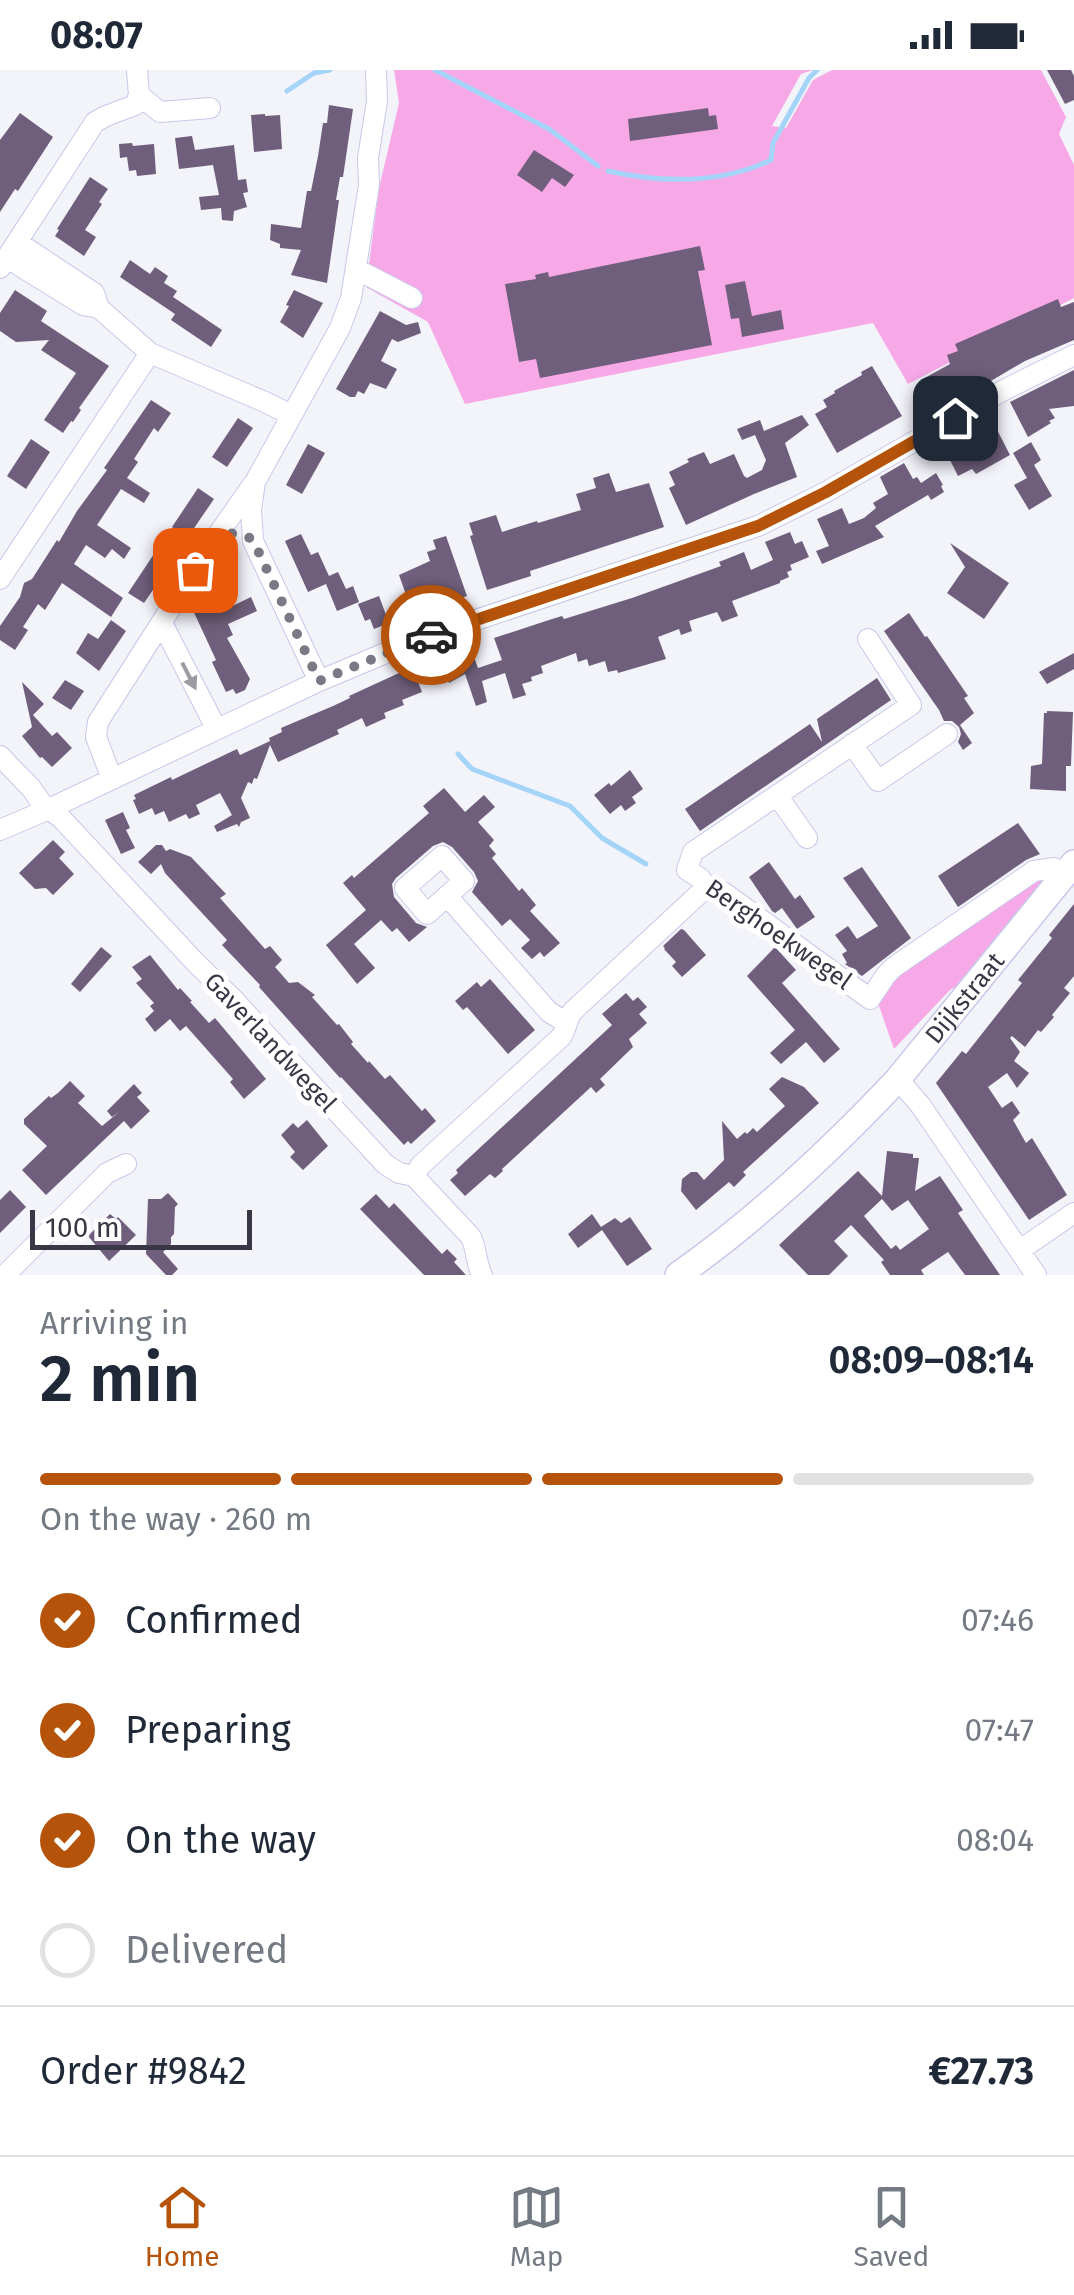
<!DOCTYPE html>
<meta charset="utf-8">
<style>
:root{--surface:#fff;--page:#f2f2f3;--text:#1f2937;--muted:#747a83;--line:#e0e1e3;--accent:#b45309}
body{margin:0;font-family:"Fira Sans",sans-serif;background:var(--page);color:var(--text);height:100vh;display:flex;flex-direction:column;font-size:38px;white-space:nowrap}
*{box-sizing:border-box;margin:0}
p{font-size:32px;color:var(--muted)}
.icon{flex:none;width:55px;height:55px;fill:none;stroke:currentColor;stroke-width:2;stroke-linecap:round;stroke-linejoin:round}
.map{position:relative;height:1205px;overflow:hidden}
.drawer{display:flex;flex-direction:column;background:var(--surface);flex:1}
.drawer>*{flex:none}
.scale{position:absolute;left:30px;bottom:25px;width:222px;box-sizing:border-box;padding-left:10px;border:5px solid #393746;border-top:0;font-size:28px;line-height:35px;white-space:nowrap;color:#393746;-webkit-text-stroke:8px #fff;paint-order:stroke}
.pin{position:absolute;display:grid;place-items:center;width:85px;height:85px;color:#fff;margin:-42px;border-radius:20px;box-shadow:0 5px 15px #0006}
.courier{position:absolute;display:grid;place-items:center;width:100px;height:100px;margin:-50px;border:8px solid #b45309;border-radius:50%;background:#fff;color:#222;box-shadow:0 2px 12px #0007}
.head em{font-style:normal;font-weight:600}
.head div{display:flex;flex-direction:column-reverse}
.head{display:flex;align-items:center;justify-content:space-between;height:170px;padding:0 40px}
h1{font-size:65px;font-weight:600;line-height:75px}
.bar{display:grid;grid-template-columns:repeat(4,1fr);gap:15px 10px;align-content:center;height:120px;padding:0 40px}
.bar i{height:12px;border-radius:8px;background:var(--line)}
.bar .selected{background:var(--accent)}
.bar p{grid-column:span 4}
.line{display:flex;align-items:center;gap:25px;padding:0 40px;border-top:2px solid var(--line)}
.line div{flex:1}
ol{padding:0 40px;list-style:none}
li{display:flex;align-items:center;gap:30px;height:110px}
li p{margin-inline-start:auto}
li .icon{padding:10px;border-radius:50%;background:var(--accent);color:#fff;stroke-width:4}
li:last-child{color:var(--muted)}
li i{width:55px;height:55px;border:5px solid var(--line);border-radius:50%}
.status{display:flex;justify-content:space-between;align-items:center;height:70px;padding:0 50px;background:var(--surface);direction:ltr}
.status svg{height:28px;fill:currentColor}
.dock{display:flex;justify-content:space-around;align-items:center;height:140px;border-top:2px solid var(--line);background:var(--surface);font-size:28px;color:var(--muted)}
.dock a{display:grid;justify-items:center;gap:5px}
.dock .selected{color:var(--accent)}
.map>svg:first-child{display:block}
.green{fill:#f7a9e7}
.lines{fill:none;stroke-linecap:round;stroke-linejoin:round}
.stream{stroke:#a5d4f9;stroke-width:5}
.building{fill:#705f7c;fill-rule:evenodd}
.minor-casing{stroke:#c9c7ea;stroke-width:22}
.major-casing{stroke:#c9c7ea;stroke-width:28}
.minor{stroke:#fff;stroke-width:20}
.major{stroke:#fff;stroke-width:25}
.oneway{fill:#9c9ba2}
.done{stroke:#7a7985;stroke-width:10;stroke-dasharray:0 18}
.route{stroke:#b45309;stroke-width:12}
.labels{text-anchor:middle;stroke-width:10;stroke-linejoin:round;paint-order:stroke}
.street-label{font-size:25px;fill:#393746;stroke:#fff}
</style>
<div class="status"><b>08:07</b><svg viewBox="0 0 49 12"><path d="M0 12V9h3v3zM5 12V6h3v6zM10 12V3h3v9zM15 12V0h3v12zM26 1h20v11H26zM47 4h2v5h-2z"/></svg></div>
<div class="map">
<svg width="1074" height="1205" viewBox="0 0 1074 1205">
<rect width="100%" height="100%" fill="#f3f3fa"/>
<!-- green -->
<path class="green" d="M 394,0 L 813,0 L 801,4 L 772,56 L 786,58 L 813,10 L 832,0 L 1041,0 L 1066,47 L 1059,64 L 1074,95 L 1074,228 L 908,314 L 873,253 L 465,334 L 428,252 L 366,217 L 379,118 L 399,33 Z
M 1048,805 L 962,913 L 950,920 L 894,979 L 878,933 L 886,911 L 1019,820 Z"/>
<g class="lines">
<!-- stream -->
<path class="stream" d="M 435,0 L 549,59 L 598,96
M 287,21 L 314,3 L 330,0
M 608,101 C 662,113 720,114 771,90 L 773,73 L 809,8 L 817,0
M 458,684 L 472,699 L 570,736 L 602,768 L 646,794"/>
</g>
<!-- building -->
<path class="building" d="M 1047,0 L 1071,0 L 1074,6 L 1074,30 L 1065,34 Z
M 329,35 L 353,39 L 343,107 L 340,107 L 336,130 L 339,130 L 327,213 L 291,205 L 301,180 L 280,178 L 280,174 L 270,170 L 271,154 L 301,158 L 307,121 L 311,121 L 318,86 L 323,53 L 327,53 Z
M 708,38 L 709,46 L 716,45 L 718,59 L 630,71 L 628,49 Z
M 20,43 L 53,67 L 18,121 L 15,119 L 0,142 L 0,70 Z
M 265,44 L 265,46 L 280,45 L 282,79 L 254,82 L 251,45 Z
M 192,66 L 195,80 L 234,75 L 238,110 L 246,109 L 248,122 L 243,123 L 247,137 L 234,141 L 233,151 L 222,150 L 221,138 L 201,140 L 199,127 L 219,125 L 213,95 L 179,99 L 175,68 Z
M 132,73 L 133,76 L 154,74 L 156,104 L 137,106 L 136,100 L 129,101 L 127,87 L 120,88 L 119,74 Z
M 534,80 L 574,105 L 565,117 L 552,108 L 542,122 L 517,105 Z
M 90,107 L 108,119 L 99,132 L 102,134 L 85,160 L 96,167 L 84,186 L 55,166 L 59,160 L 57,159 Z
M 700,176 L 705,200 L 698,201 L 712,275 L 540,308 L 536,289 L 519,292 L 505,214 L 536,209 L 535,205 L 548,202 L 549,207 Z
M 130,190 L 150,204 L 155,197 L 168,206 L 164,213 L 177,221 L 173,227 L 222,260 L 211,277 L 171,250 L 175,244 L 120,207 Z
M 745,211 L 752,246 L 781,240 L 784,259 L 742,267 L 739,248 L 731,249 L 725,215 Z
M 15,220 L 47,241 L 41,251 L 109,296 L 79,338 L 81,340 L 73,352 L 71,351 L 63,363 L 44,350 L 76,303 L 41,280 L 49,270 L 16,272 L 0,261 L 0,243 Z
M 294,220 L 323,233 L 303,268 L 280,252 L 289,236 L 286,235 Z
M 1058,229 L 1061,237 L 1074,232 L 1074,270 L 1025,291 L 928,348 L 919,329 L 929,324 L 921,310 L 950,294 L 947,285 L 958,281 L 955,274 Z
M 380,241 L 406,255 L 418,252 L 421,263 L 398,272 L 392,269 L 381,291 L 397,299 L 386,319 L 370,313 L 364,324 L 358,321 L 355,327 L 350,327 L 336,319 Z
M 872,296 L 902,346 L 837,383 L 815,344 L 827,337 L 823,330 L 835,323 L 834,321 L 862,305 L 861,302 Z
M 1074,300 L 1074,336 L 1049,339 L 1055,348 L 1049,351 L 1051,353 L 1028,367 L 1010,332 Z
M 151,330 L 171,343 L 158,362 L 154,358 L 134,389 L 138,392 L 127,408 L 150,423 L 144,433 L 121,419 L 97,455 L 131,478 L 124,489 L 112,479 L 105,488 L 86,475 L 74,494 L 123,528 L 111,547 L 62,513 L 45,540 L 38,534 L 23,557 L 28,560 L 15,580 L 0,570 L 0,556 L 20,527 L 24,513 L 32,509 L 57,470 L 59,472 L 77,441 L 107,400 L 104,398 Z
M 989,344 L 1010,385 L 976,404 L 972,399 L 958,406 L 941,372 Z
M 802,345 L 809,355 L 785,373 L 797,407 L 754,424 L 686,455 L 669,418 L 675,415 L 669,402 L 689,392 L 687,389 L 704,382 L 710,394 L 734,384 L 744,406 L 747,408 L 762,400 L 766,390 L 755,365 L 742,370 L 737,359 L 760,350 L 764,361 Z
M 238,348 L 253,358 L 227,397 L 212,387 Z
M 31,369 L 50,382 L 26,419 L 7,406 Z
M 1031,372 L 1041,390 L 1034,395 L 1052,426 L 1029,440 L 1014,415 L 1027,408 L 1013,383 Z
M 308,374 L 325,383 L 302,424 L 286,415 Z
M 904,393 L 913,409 L 917,407 L 921,413 L 936,403 L 943,415 L 941,416 L 944,422 L 931,430 L 928,425 L 875,456 L 884,467 L 822,494 L 816,481 L 829,476 L 817,449 L 842,438 L 849,454 L 864,448 L 876,438 L 873,433 L 888,424 L 880,407 Z
M 609,403 L 616,422 L 649,413 L 664,457 L 530,501 L 531,506 L 487,520 L 470,466 L 473,465 L 469,453 L 496,445 L 502,462 L 537,451 L 538,453 L 581,440 L 576,424 L 596,418 L 593,408 Z
M 198,418 L 214,429 L 188,467 L 172,457 Z
M 790,462 L 795,474 L 802,471 L 809,487 L 790,495 L 792,500 L 787,502 L 789,507 L 780,511 L 780,513 L 732,531 L 738,546 L 722,552 L 717,542 L 689,551 L 692,561 L 681,565 L 679,559 L 658,567 L 666,589 L 618,603 L 617,600 L 608,602 L 605,591 L 589,596 L 587,589 L 578,592 L 576,583 L 541,596 L 543,603 L 531,607 L 532,611 L 522,614 L 526,625 L 513,629 L 505,603 L 482,611 L 487,632 L 476,636 L 465,604 L 449,613 L 440,586 L 470,576 L 478,598 L 502,590 L 494,568 L 549,550 L 562,546 L 564,549 L 632,528 L 721,496 L 719,492 L 744,482 L 751,500 L 773,490 L 765,472 Z
M 301,464 L 311,485 L 318,482 L 329,506 L 338,502 L 346,519 L 353,516 L 359,532 L 337,541 L 326,514 L 308,522 L 285,471 Z
M 446,466 L 467,526 L 413,544 L 399,505 L 430,491 L 427,482 L 436,479 L 433,470 Z
M 950,473 L 1009,513 L 984,549 L 947,523 L 965,497 Z
M 154,484 L 170,495 L 144,533 L 128,523 Z
M 379,526 L 389,553 L 374,559 L 370,549 L 365,551 L 358,534 Z
M 211,527 L 218,543 L 251,527 L 257,541 L 228,554 L 233,565 L 227,568 L 250,609 L 245,620 L 236,624 L 233,619 L 226,622 L 212,592 L 216,590 L 191,536 Z
M 909,543 L 925,567 L 927,566 L 968,626 L 964,628 L 974,643 L 960,655 L 972,673 L 963,680 L 958,672 L 961,664 L 959,657 L 952,651 L 944,651 L 939,640 L 884,561 Z
M 111,550 L 126,561 L 99,601 L 76,583 L 88,563 L 98,569 Z
M 1074,583 L 1074,599 L 1047,614 L 1039,602 Z
M 412,597 L 422,622 L 402,630 L 404,635 L 384,643 L 386,648 L 366,657 L 362,648 L 337,660 L 339,664 L 278,692 L 270,675 L 257,709 L 254,708 L 252,714 L 248,712 L 241,728 L 250,748 L 241,752 L 239,757 L 237,754 L 217,762 L 214,756 L 232,745 L 220,723 L 196,735 L 200,744 L 189,749 L 186,744 L 169,752 L 164,741 L 155,745 L 152,738 L 139,744 L 133,730 L 136,729 L 134,725 L 171,707 L 172,710 L 237,679 L 240,685 L 270,671 L 269,668 L 282,662 L 281,658 L 333,636 L 350,628 L 349,626 Z
M 877,608 L 891,630 L 700,761 L 685,739 L 810,654 L 822,672 L 817,649 Z
M 65,610 L 84,621 L 71,640 L 52,628 Z
M 22,612 L 44,634 L 33,645 L 52,666 L 57,662 L 72,678 L 52,697 L 42,687 L 40,688 L 22,666 L 32,657 Z
M 1047,641 L 1073,642 L 1071,696 L 1066,696 L 1066,721 L 1030,719 L 1031,696 L 1042,694 L 1044,643 L 1047,643 Z
M 630,700 L 643,719 L 632,727 L 636,733 L 625,741 L 621,735 L 610,744 L 594,725 L 609,713 L 611,716 Z
M 444,718 L 465,742 L 484,725 L 495,737 L 478,752 L 494,770 L 489,776 L 496,784 L 492,788 L 519,821 L 522,818 L 536,835 L 530,841 L 560,873 L 544,887 L 540,882 L 532,889 L 521,878 L 530,870 L 510,849 L 502,856 L 472,822 L 478,811 L 474,802 L 452,777 L 443,772 L 433,776 L 396,808 L 392,814 L 394,827 L 416,853 L 427,857 L 409,872 L 397,858 L 392,862 L 381,850 L 354,874 L 375,898 L 357,914 L 326,875 L 366,840 L 343,813 L 352,805 L 354,808 L 429,743 L 423,736 Z
M 123,742 L 130,758 L 126,760 L 135,778 L 121,784 L 105,750 Z
M 1018,753 L 1040,784 L 1026,790 L 958,837 L 938,806 Z
M 53,770 L 65,782 L 59,788 L 74,804 L 53,825 L 46,818 L 35,819 L 19,803 Z
M 156,775 L 162,775 L 166,781 L 170,779 L 191,787 L 226,824 L 220,828 L 265,879 L 270,876 L 282,890 L 275,897 L 289,913 L 298,912 L 315,925 L 312,927 L 337,955 L 339,954 L 353,972 L 351,974 L 368,993 L 369,991 L 385,1009 L 390,1005 L 422,1041 L 425,1038 L 436,1051 L 411,1074 L 408,1071 L 404,1075 L 341,1007 L 340,1008 L 259,917 L 260,915 L 222,875 L 227,870 L 165,803 L 161,794 L 151,804 L 138,792 Z
M 769,792 L 795,829 L 800,825 L 815,847 L 797,859 L 782,838 L 775,843 L 772,841 L 749,807 Z
M 862,797 L 911,868 L 862,906 L 845,894 L 847,893 L 842,884 L 847,881 L 835,865 L 848,856 L 857,869 L 878,856 L 843,808 Z
M 1074,834 L 1074,906 L 1064,918 L 1070,923 L 1052,945 L 1054,947 L 1041,962 L 1038,960 L 1025,977 L 1012,966 L 1010,968 L 1020,982 L 1014,991 L 1029,1003 L 1017,1018 L 1007,1003 L 988,1017 L 1002,1038 L 1012,1031 L 1020,1043 L 1013,1050 L 1026,1073 L 1032,1068 L 1067,1125 L 1029,1150 L 936,1013 L 962,981 L 966,984 L 1022,913 L 1018,910 L 1052,868 L 1049,865 Z
M 681,859 L 684,860 L 706,885 L 682,907 L 672,896 L 676,892 L 664,879 L 665,878 L 663,876 Z
M 101,877 L 112,886 L 80,922 L 71,914 Z
M 775,877 L 796,900 L 782,913 L 840,979 L 824,993 L 806,972 L 781,994 L 770,983 L 795,960 L 747,906 Z
M 150,885 L 178,920 L 180,918 L 192,931 L 190,932 L 209,953 L 215,948 L 266,1009 L 244,1029 L 230,1012 L 233,1009 L 186,956 L 180,961 L 170,949 L 155,962 L 145,949 L 154,941 L 150,936 L 154,933 L 136,913 L 142,909 L 132,897 Z
M 490,909 L 535,960 L 508,984 L 467,937 L 463,940 L 455,931 L 477,912 L 481,917 Z
M 626,923 L 633,931 L 638,927 L 647,937 L 639,944 L 647,953 L 629,969 L 633,977 L 600,1009 L 605,1015 L 596,1023 L 591,1017 L 502,1099 L 503,1101 L 495,1108 L 490,1104 L 465,1126 L 450,1110 L 458,1103 L 456,1100 L 612,955 L 602,944 Z
M 782,1007 L 804,1017 L 819,1033 L 743,1102 L 746,1105 L 734,1117 L 729,1112 L 696,1140 L 681,1121 L 682,1109 L 691,1102 L 697,1102 L 704,1110 L 724,1090 L 722,1051 L 737,1069 L 745,1062 L 747,1064 L 753,1058 L 757,1062 L 785,1036 L 769,1019 Z
M 70,1011 L 85,1026 L 78,1033 L 102,1056 L 119,1042 L 112,1047 L 107,1041 L 134,1014 L 142,1023 L 137,1027 L 150,1041 L 131,1059 L 124,1051 L 46,1125 L 22,1100 L 47,1076 L 24,1054 L 24,1049 L 49,1026 L 51,1028 L 58,1023 Z
M 307,1050 L 328,1076 L 303,1100 L 290,1087 L 295,1082 L 281,1065 L 293,1053 L 298,1058 Z
M 887,1081 L 913,1084 L 913,1088 L 919,1088 L 915,1121 L 940,1106 L 963,1140 L 958,1143 L 1000,1205 L 965,1205 L 948,1182 L 921,1200 L 924,1205 L 890,1205 L 881,1192 L 884,1190 L 851,1155 L 834,1171 L 848,1186 L 829,1205 L 808,1205 L 779,1175 L 858,1101 L 882,1126 ZM 882,1129 L 892,1141 L 908,1130 L 929,1159 L 900,1180 L 896,1175 L 891,1179 L 864,1146 Z
M 10,1120 L 26,1137 L 0,1163 L 0,1130 Z
M 168,1123 L 178,1134 L 175,1137 L 174,1164 L 171,1167 L 171,1174 L 163,1182 L 178,1199 L 172,1205 L 166,1205 L 146,1184 L 148,1129 L 161,1129 Z
M 376,1124 L 389,1138 L 394,1133 L 442,1184 L 447,1179 L 457,1189 L 454,1192 L 466,1205 L 424,1205 L 360,1139 Z
M 110,1144 L 116,1149 L 118,1147 L 136,1165 L 109,1191 L 88,1166 Z
M 592,1144 L 601,1157 L 615,1148 L 621,1153 L 630,1147 L 652,1179 L 627,1196 L 602,1160 L 578,1178 L 568,1164 Z"/>
<g class="lines">
<!-- minor casing -->
<g class="minor-casing">
<path id="minor" d="M 139,25 L 160,42 L 210,38
M 17,172 L 94,223 L 99,238 L 150,283 L 265,332 L 291,345
M 7,188 L 83,235 L 99,238
M 0,198 L 95,52 L 106,46 L 135,35 L 139,25 L 137,0
M 356,199 L 412,228
M 0,509 L 150,283
M 162,553 L 216,658
M 868,569 L 911,635 L 693,782 L 687,800 L 700,808 L 708,819 L 716,819 L 723,822 L 870,929 L 886,905 L 894,897 L 1034,801 L 1054,798 L 1064,803
M 319,611 L 253,471 L 251,440 L 255,412 L 340,258 L 351,228 L 369,115 L 368,88 L 377,31 L 376,0
M 852,674 L 878,711 L 947,664
M 0,686 L 31,718 L 43,735 L 61,748 L 195,892 L 235,931 L 385,1094 L 399,1103 L 414,1106 L 471,1167 C 477,1180 476,1193 482,1205
M 112,709 L 96,667 L 98,652 L 212,473 L 254,413
M 777,725 L 807,768
M 0,760 L 49,739 L 319,611 L 419,569 L 758,456 L 826,422 L 1004,320 L 1074,285
M 447,826 L 427,844 L 405,818 L 442,786 L 464,811 L 447,826 L 549,942 L 567,953
M 898,1009 L 921,1036 L 1036,1205
M 414,1106 L 421,1095 L 561,967 C 567,959 566,949 573,941 L 700,823 L 708,819
M 1020,1180 L 1074,1143
M 5,1205 L 107,1103 L 126,1094"/>
</g>
<!-- major casing -->
<g class="major-casing">
<g id="major">
<path id="s1" d="M 678,1205 C 759,1148 831,1080 898,1009 L 1074,793"/>
</g>
</g>
<!-- minor -->
<use href="#minor" class="minor"/>
<!-- major -->
<use href="#major" class="major"/>
</g>
<!-- one-way arrows -->
<defs><path id="oneway-solid" d="M-6-.8H1V-3.2L6.5 0L1 3.2V.8H-6Z" transform="scale(2.5)"/></defs>
<use class="oneway" href="#oneway-solid" transform="translate(189 606) rotate(63)"/>
<g class="lines">
<!-- done -->
<path class="done" d="M 195,500 C 209,477 223,451 253,470 L 319,611 L 431,565"/>
<!-- route -->
<path class="route" d="M 431,565 L 758,456 L 826,422 L 955,348"/>
</g>
<g class="labels">
<!-- street labels -->
<g class="street-label">
<text transform="translate(779 864) rotate(35)" y="9">Berghoekwegel</text>
<text dy="9" stroke="none"><textPath href="#s1" startOffset="400">Dijkstraat</textPath></text>
<text transform="translate(271 972) rotate(47)" y="9">Gaverlandwegel</text>
</g>
</g>
</svg>
<div class="scale">100 m</div>
<div class="pin" style="left:195px;top:500px;background:#ea580c"><svg class="icon" aria-label="bag" viewBox="0 0 24 24"><path d="M5 8h14l-1 12H6zM9 8a3 3 0 0 1 6 0"/></svg></div>
<div class="pin" style="left:955px;top:348px;background:#1f2937"><svg class="icon" aria-label="home" viewBox="0 0 24 24"><path d="M3 11l9-7 9 7M6 9v11h12V9"/></svg></div>
<div class="courier" style="left:431px;top:565px"><svg class="icon" aria-label="car" viewBox="0 0 24 24"><path d="M5 17H2v-5l4-1 3-4h7l3 4 3 1v5h-3M9 17h6M6 11h13"/><circle cx="7" cy="17" r="2"/><circle cx="17" cy="17" r="2"/></svg></div>
</div>
<section class="drawer">
<div class="head"><div><h1>2 min</h1><p>Arriving in</p></div><em>08:09–08:14</em></div>
<div class="bar"><i class="selected"></i><i class="selected"></i><i class="selected"></i><i></i><p>On the way · 260 m</p></div>
<ol>
<li><svg class="icon" aria-label="check" viewBox="0 0 24 24"><path d="M5 12l5 5 9-10"/></svg>Confirmed<p>07:46</p></li>
<li><svg class="icon" aria-label="check" viewBox="0 0 24 24"><path d="M5 12l5 5 9-10"/></svg>Preparing<p>07:47</p></li>
<li><svg class="icon" aria-label="check" viewBox="0 0 24 24"><path d="M5 12l5 5 9-10"/></svg>On the way<p>08:04</p></li>
<li><i></i>Delivered</li>
</ol>
<div class="line" style="height:130px"><div>Order #9842</div><b>€27.73</b></div>
</section>
<nav class="dock">
<a class="selected"><svg class="icon" aria-label="home" viewBox="0 0 24 24"><path d="M3 11l9-7 9 7M6 9v11h12V9"/></svg>Home</a>
<a><svg class="icon" aria-label="map" viewBox="0 0 24 24"><path d="M3 6l6-2 6 2 6-2v14l-6 2-6-2-6 2zM9 4v14M15 6v14"/></svg>Map</a>
<a><svg class="icon" aria-label="saved" viewBox="0 0 24 24"><path d="M7 4h10v16l-5-4-5 4z"/></svg>Saved</a>
</nav>
